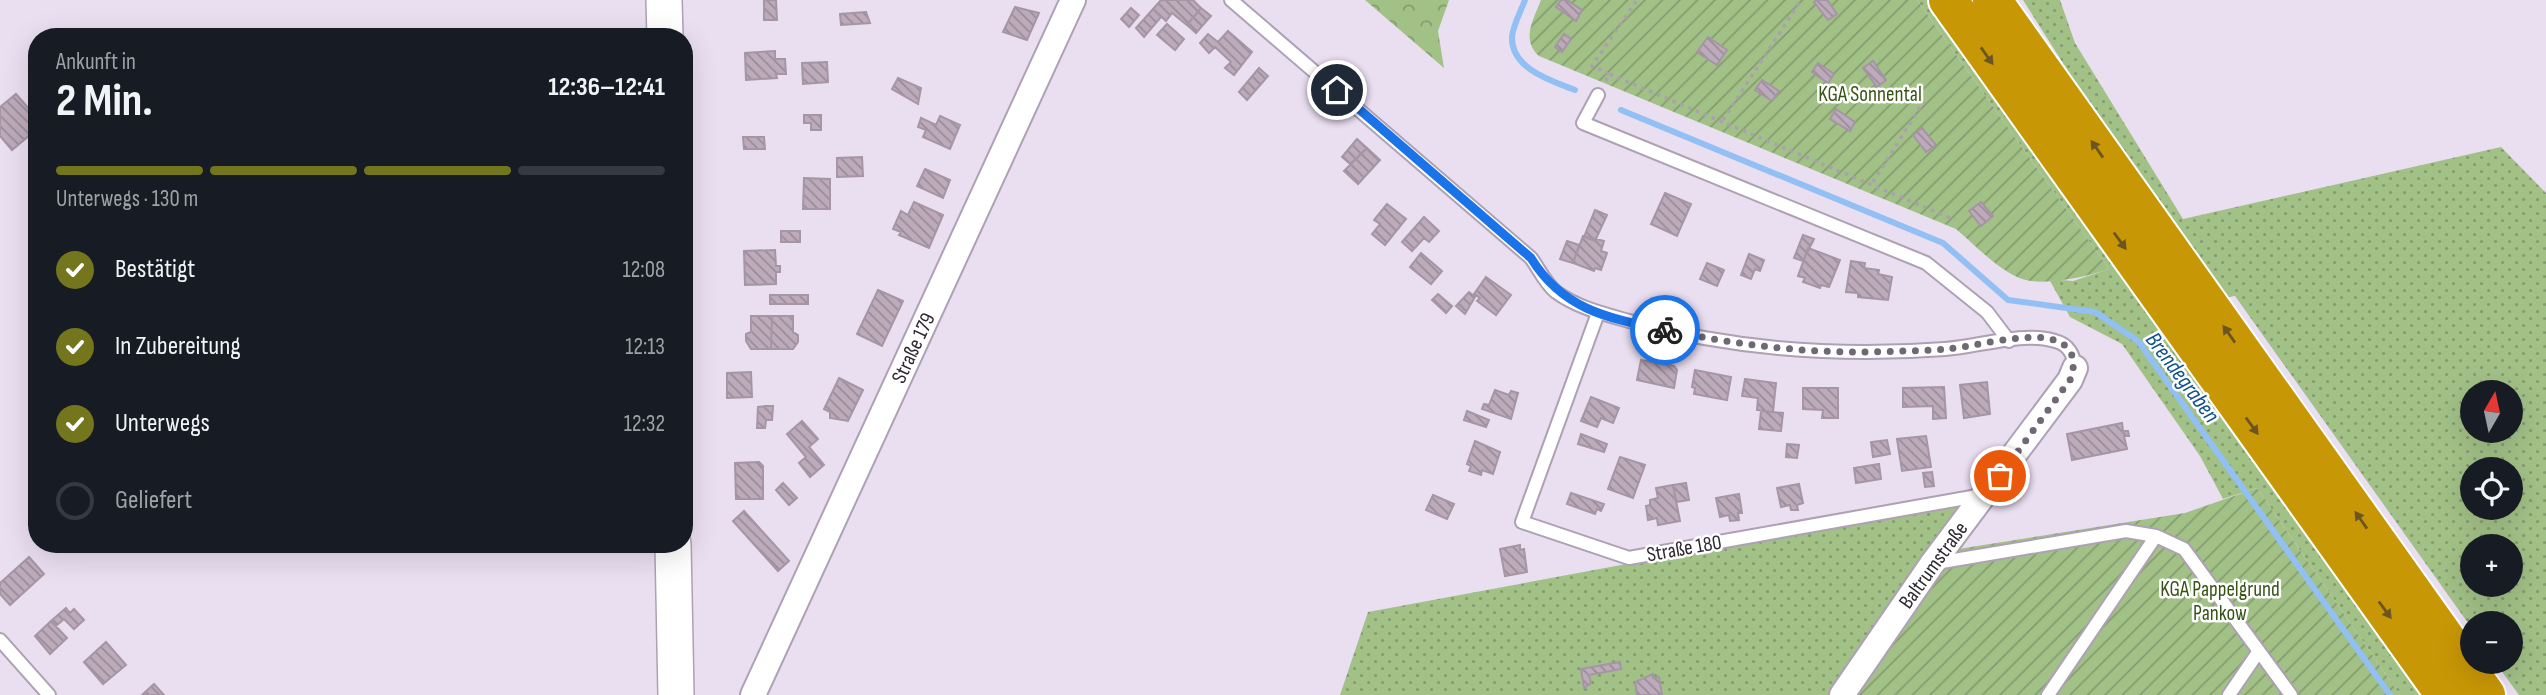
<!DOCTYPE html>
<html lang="de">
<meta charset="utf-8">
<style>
:root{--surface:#171b24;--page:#242831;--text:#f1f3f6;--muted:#9ea1a6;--line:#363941;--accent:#74761d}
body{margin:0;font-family:"Sofia Sans Condensed",sans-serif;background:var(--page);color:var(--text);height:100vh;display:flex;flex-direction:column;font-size:26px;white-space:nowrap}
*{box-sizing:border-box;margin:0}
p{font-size:23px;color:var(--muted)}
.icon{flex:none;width:38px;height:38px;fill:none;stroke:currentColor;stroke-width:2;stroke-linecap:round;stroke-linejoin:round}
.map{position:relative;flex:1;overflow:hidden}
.sheet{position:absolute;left:28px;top:28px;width:665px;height:525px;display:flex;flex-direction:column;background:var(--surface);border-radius:28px;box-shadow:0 7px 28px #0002}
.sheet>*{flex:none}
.needle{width:46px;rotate:9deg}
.buttons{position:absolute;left:2460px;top:380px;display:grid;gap:14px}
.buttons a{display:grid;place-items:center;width:63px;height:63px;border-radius:50%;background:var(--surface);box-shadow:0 7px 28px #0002;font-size:35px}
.pin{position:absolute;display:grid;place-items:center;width:60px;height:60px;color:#fff;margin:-30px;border:4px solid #fff;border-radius:50%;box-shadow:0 2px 7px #0007}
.courier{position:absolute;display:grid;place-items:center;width:70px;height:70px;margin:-35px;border:5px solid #1a73e8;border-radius:50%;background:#fff;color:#222;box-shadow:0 2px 9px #0007}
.headline em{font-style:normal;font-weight:700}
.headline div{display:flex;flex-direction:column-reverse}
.headline{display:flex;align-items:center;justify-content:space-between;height:119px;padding:0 28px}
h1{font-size:46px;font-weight:700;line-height:52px}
.bar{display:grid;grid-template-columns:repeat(4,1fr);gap:10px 7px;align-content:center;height:84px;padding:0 28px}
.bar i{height:9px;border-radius:5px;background:var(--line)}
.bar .selected{background:var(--accent)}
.bar p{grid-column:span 4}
ol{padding:0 28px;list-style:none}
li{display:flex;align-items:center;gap:21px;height:77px}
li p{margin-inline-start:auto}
li .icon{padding:7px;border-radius:50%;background:var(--accent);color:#fff;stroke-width:4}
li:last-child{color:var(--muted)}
li i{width:38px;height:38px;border:4px solid var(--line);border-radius:50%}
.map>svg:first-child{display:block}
.grass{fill:url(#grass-dots);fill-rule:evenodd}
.forest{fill:url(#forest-crowns)}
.garden{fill:url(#garden-furrows)}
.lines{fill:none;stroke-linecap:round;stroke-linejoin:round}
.stream{stroke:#92c0f4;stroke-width:6}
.building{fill:url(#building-back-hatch);stroke:#a695a4;stroke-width:2}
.lane-casing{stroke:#ada1b3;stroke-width:16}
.street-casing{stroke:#ada1b3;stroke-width:28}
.secondary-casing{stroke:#ada1b3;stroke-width:38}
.highway-casing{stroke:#fff;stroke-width:42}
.path{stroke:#aaa0af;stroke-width:3.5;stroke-dasharray:3.5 5;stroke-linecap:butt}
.lane{stroke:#fff;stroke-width:12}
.street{stroke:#fff;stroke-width:24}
.secondary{stroke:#fff;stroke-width:35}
.highway{stroke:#c89705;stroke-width:38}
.oneway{fill:#6c551f}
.done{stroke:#706874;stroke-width:7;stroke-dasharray:0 12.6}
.route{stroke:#1a73e8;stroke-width:9}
.labels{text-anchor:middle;stroke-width:5;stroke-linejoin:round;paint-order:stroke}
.park-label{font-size:21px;fill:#375415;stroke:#fff}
.street-label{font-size:21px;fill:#2e2930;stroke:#fff}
.water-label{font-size:23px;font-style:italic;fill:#0f508e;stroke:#fff}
</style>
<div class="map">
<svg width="2546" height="695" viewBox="0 0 2546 695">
<defs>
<pattern id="grass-dots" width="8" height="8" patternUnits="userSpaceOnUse" patternTransform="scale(1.75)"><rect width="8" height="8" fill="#a2c187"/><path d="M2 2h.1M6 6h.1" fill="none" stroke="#849d6f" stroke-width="1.8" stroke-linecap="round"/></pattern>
<pattern id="forest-crowns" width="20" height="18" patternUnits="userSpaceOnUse" patternTransform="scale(1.75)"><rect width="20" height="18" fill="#a2c187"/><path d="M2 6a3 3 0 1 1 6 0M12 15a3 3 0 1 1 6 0" fill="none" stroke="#849d6f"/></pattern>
<pattern id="garden-furrows" width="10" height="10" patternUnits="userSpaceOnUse" patternTransform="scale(1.75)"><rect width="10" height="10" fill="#a2c187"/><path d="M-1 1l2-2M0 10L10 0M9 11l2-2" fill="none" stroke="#849d6f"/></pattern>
<pattern id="building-back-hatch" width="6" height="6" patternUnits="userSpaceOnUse" patternTransform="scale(1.75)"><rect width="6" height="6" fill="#bdabbb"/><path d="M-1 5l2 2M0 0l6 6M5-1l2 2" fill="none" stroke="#9a8b98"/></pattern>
</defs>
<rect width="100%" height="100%" fill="#eadef1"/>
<!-- grass -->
<path class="grass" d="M 1917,0 L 1930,0 L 2425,695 L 2400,695 L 2257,488 L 2223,499 L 2200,456 L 2122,344 L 2070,317 L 2049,279 L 2073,281 L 2109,269 Z
M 2023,0 L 2060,0 L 2075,43 L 2183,219 L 2501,147 L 2546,193 L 2546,695 L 2519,695 L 2495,662 L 2511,662 L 2511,623 L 2473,623 L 2473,630 L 2235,296 L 2221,298 L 2087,101 ZM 2473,392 L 2511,392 L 2511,430 L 2473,430 ZM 2473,469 L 2511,469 L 2511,508 L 2473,508 ZM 2473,546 L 2511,546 L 2511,584 L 2473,584 Z
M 1971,500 L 1835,695 L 1340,695 L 1368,612 Z"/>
<!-- forest -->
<path class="forest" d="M 1365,0 L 1449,0 L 1438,31 L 1444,68 Z"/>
<!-- garden -->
<path class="garden" d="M 1541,0 L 1917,0 L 2109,269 C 2086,277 2039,288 2017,277 C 1994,266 1975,245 1956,229 L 1539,56 C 1521,39 1533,21 1541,0 Z
M 2257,488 L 2400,695 L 1852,695 L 1952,550 L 2185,513 Z"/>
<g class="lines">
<!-- stream -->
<path class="stream" d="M 1525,0 C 1521,11 1513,25 1512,37 C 1511,69 1552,81 1575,90
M 1621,110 L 1943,243 L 2008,300 L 2095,312 L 2138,341 L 2390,695"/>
</g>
<!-- building -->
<path class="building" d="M 764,0 L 776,0 L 777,20 L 764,20 Z
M 1161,0 L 1193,0 L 1201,8 L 1187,25 L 1172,13 L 1166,21 L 1153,9 Z
M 1561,0 L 1567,0 L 1582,10 L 1576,21 L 1556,7 Z
M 1817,0 L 1827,0 L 1837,14 L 1828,20 L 1814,2 Z
M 1015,7 L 1039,13 L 1027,40 L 1003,32 Z
M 1131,8 L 1139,15 L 1129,27 L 1121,19 Z
M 1201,8 L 1211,16 L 1196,33 L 1187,25 Z
M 1153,9 L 1161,17 L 1144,37 L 1136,28 Z
M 866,12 L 870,23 L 841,25 L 840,14 Z
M 1167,24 L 1184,39 L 1175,50 L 1157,35 Z
M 1228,31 L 1252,52 L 1234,75 L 1225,68 L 1231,62 L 1215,47 L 1209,53 L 1200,43 L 1208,34 L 1218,42 Z
M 1564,34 L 1571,39 L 1562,52 L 1555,47 Z
M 1708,37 L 1727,50 L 1717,65 L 1697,52 Z
M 775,51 L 775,59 L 785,59 L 786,74 L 776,74 L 777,78 L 746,80 L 745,53 Z
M 1873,61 L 1886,80 L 1877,87 L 1863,68 Z
M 827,62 L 828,82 L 803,84 L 802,63 Z
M 1818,63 L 1834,74 L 1828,83 L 1812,72 Z
M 1259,68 L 1268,76 L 1247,100 L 1239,92 Z
M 898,78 L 921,88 L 918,104 L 892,89 Z
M 1762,80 L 1779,91 L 1772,101 L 1755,90 Z
M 16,94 L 37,118 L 37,129 L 12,150 L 0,136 L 0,107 Z
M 1836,109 L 1855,122 L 1850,131 L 1830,119 Z
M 804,115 L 821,115 L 821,130 L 811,130 L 811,123 L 804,123 Z
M 940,116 L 960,125 L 950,149 L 923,137 L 926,130 L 918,127 L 921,118 L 936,125 Z
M 1922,128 L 1936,145 L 1926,152 L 1913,135 Z
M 743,137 L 764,137 L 765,149 L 744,149 Z
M 1357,139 L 1367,148 L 1350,164 L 1342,157 Z
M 1367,148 L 1380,160 L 1358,184 L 1344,171 Z
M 862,157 L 863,176 L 837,177 L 837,158 Z
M 925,169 L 950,180 L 943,198 L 917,186 Z
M 804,178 L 830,179 L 830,209 L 803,209 Z
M 1665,193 L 1691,204 L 1677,236 L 1651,224 Z
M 914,202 L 943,215 L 929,248 L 899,235 L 901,232 L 893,229 L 901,211 L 908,215 Z
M 1981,202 L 1993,216 L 1981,226 L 1969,211 Z
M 1387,204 L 1406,219 L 1385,245 L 1372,234 L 1380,224 L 1374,220 Z
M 1595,210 L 1607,215 L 1595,241 L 1584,237 Z
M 1424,217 L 1439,231 L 1429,242 L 1424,238 L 1412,251 L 1402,242 Z
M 781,231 L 800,231 L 800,242 L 781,242 Z
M 1803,235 L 1814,239 L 1803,261 L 1794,258 Z
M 1583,236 L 1604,241 L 1601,251 L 1607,253 L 1601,270 L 1595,268 L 1594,271 L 1573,263 Z
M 1567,241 L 1579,245 L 1573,263 L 1560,259 Z
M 1808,248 L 1840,260 L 1829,287 L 1821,285 L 1820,288 L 1803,282 L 1805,278 L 1798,276 Z
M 775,250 L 776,266 L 780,266 L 780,272 L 776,272 L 776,284 L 745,285 L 744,251 Z
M 1421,253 L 1442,271 L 1431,284 L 1410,267 Z
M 1749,254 L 1764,260 L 1760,271 L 1755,269 L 1751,279 L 1741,275 Z
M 1851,261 L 1865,263 L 1864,268 L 1879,270 L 1878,274 L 1892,277 L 1888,300 L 1858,297 L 1858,293 L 1846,292 Z
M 1707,263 L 1724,270 L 1717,286 L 1700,279 Z
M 1486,277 L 1511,295 L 1496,315 L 1477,301 L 1480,298 L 1474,294 Z
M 878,290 L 903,301 L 882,346 L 857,334 Z
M 1469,292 L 1475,297 L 1465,314 L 1456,306 Z
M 1438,294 L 1452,306 L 1446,313 L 1432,300 Z
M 770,295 L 808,295 L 808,304 L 770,304 Z
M 751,316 L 772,316 L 771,349 L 751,349 L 746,341 L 746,334 L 751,332 Z
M 772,316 L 793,316 L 793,332 L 798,335 L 798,342 L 793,349 L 771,349 Z
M 1641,360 L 1674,366 L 1677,370 L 1674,388 L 1637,380 Z
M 1695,370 L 1731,377 L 1727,400 L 1694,394 L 1695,388 L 1692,387 Z
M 751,372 L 752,397 L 727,398 L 727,373 Z
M 839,378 L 863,390 L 848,421 L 830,418 L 830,412 L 824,409 Z
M 1745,379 L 1776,383 L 1773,412 L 1757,410 L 1758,398 L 1742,396 Z
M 1987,382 L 1990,414 L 1964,418 L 1960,385 Z
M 1944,387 L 1946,418 L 1933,419 L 1933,406 L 1903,407 L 1903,388 Z
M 1803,388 L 1838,388 L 1838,418 L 1822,418 L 1823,410 L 1803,409 Z
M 1495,390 L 1509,395 L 1511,391 L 1518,393 L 1511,419 L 1482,409 L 1484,404 L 1489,405 Z
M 1591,397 L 1619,408 L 1613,423 L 1601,418 L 1597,427 L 1581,421 Z
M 766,406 L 773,406 L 772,420 L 766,420 L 765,428 L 757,428 L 758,407 Z
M 1467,411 L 1489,420 L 1486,427 L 1464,420 Z
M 1761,411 L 1783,413 L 1781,431 L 1759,429 Z
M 802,421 L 818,439 L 809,447 L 824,465 L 810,477 L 799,463 L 806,457 L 787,434 Z
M 2122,423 L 2123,431 L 2128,431 L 2129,436 L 2124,436 L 2127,449 L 2072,460 L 2067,434 Z
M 1581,434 L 1607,444 L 1604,452 L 1578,444 Z
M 1926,436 L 1931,467 L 1902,471 L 1897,439 Z
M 1887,440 L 1890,454 L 1873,457 L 1871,442 Z
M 1475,441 L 1500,452 L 1493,474 L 1482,470 L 1481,475 L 1469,471 L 1471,466 L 1467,464 Z
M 1787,444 L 1799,445 L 1797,458 L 1786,457 Z
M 1620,457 L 1645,465 L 1633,498 L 1608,489 Z
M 759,462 L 763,466 L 763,499 L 736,499 L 735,463 Z
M 1879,464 L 1881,479 L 1856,483 L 1854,468 Z
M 1932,472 L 1934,486 L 1925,487 L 1923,473 Z
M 783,483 L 797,498 L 789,505 L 776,490 Z
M 1686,483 L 1689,500 L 1676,502 L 1673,485 Z
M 1799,484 L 1803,503 L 1797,505 L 1798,510 L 1791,510 L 1790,505 L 1781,507 L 1777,488 Z
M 1673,485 L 1680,521 L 1658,525 L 1657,518 L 1648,520 L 1646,506 L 1650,505 L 1650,500 L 1658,498 L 1656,488 Z
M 1571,493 L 1604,504 L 1601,511 L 1597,509 L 1595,514 L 1567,504 Z
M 1739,494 L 1742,513 L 1738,513 L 1739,520 L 1730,521 L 1729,515 L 1720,517 L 1716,498 Z
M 1433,495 L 1454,504 L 1447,519 L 1426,510 Z
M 744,511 L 789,561 L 778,571 L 733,521 Z
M 1520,545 L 1520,550 L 1524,549 L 1527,572 L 1505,576 L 1500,549 Z
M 29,557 L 44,574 L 10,605 L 0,594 L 0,583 Z
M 66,608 L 70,613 L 74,609 L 84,620 L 74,629 L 64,619 L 56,626 L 51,621 Z
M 51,621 L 67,638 L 50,654 L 35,636 Z
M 106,642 L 126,665 L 103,684 L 84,662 Z
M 1620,662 L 1621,669 L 1589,675 L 1591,683 L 1584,688 L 1581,669 Z
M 1653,674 L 1653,678 L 1659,677 L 1662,695 L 1637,695 L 1635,682 Z
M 154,684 L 164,695 L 142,695 Z"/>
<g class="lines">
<!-- lane casing -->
<g class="lane-casing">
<path id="lane" d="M 1231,0 L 1531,258 C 1539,269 1545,283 1556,292 C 1578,308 1604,314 1629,321 C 1731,349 1840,357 1945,349 C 1979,347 2021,331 2055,341 C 2069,344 2074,356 2075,368
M 1598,95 L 1583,123 L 1926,263 L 1987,312 L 2009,341
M 1598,313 L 1522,522 L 1629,558 L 1983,495
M 1936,563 L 2126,531 L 2156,536 L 2184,549 L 2291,695
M 0,640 L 49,695
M 2048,695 L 2156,536
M 2229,695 L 2259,651"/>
</g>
<!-- street casing -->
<g class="street-casing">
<path id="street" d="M 753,695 L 1073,0
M 1842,695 L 1932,564 L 2070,380 L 2075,368"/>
</g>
<!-- secondary casing -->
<g class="secondary-casing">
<path id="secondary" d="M 664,0 L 665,37
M 673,544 L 676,695"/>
</g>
<!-- highway casing -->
<g class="highway-casing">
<path id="highway" d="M 1948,0 L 2445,695
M 1992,0 L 2486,695"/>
</g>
<!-- path -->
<path class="path" d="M 1609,74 L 1592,66 L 1637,0
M 1606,81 L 1609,74 L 1955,220
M 1723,120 L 1801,0
M 1873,182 L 1924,101"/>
<!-- lane -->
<use href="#lane" class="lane"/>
<!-- street -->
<use href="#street" class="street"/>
<!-- secondary -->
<use href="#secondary" class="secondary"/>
<!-- highway -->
<use href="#highway" class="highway"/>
</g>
<!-- one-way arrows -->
<defs><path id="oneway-solid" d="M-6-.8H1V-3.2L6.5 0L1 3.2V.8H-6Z" transform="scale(1.75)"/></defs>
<g class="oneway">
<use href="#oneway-solid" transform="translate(1987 56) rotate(55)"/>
<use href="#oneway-solid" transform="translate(2097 149) rotate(-125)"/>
<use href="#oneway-solid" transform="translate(2120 241) rotate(54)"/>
<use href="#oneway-solid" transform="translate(2229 334) rotate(-125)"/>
<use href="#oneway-solid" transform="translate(2252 426) rotate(54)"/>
<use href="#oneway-solid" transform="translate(2361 520) rotate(-125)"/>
<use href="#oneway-solid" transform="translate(2385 610) rotate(54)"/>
</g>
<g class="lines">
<!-- done -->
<path class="done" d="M 1665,330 C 1733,344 1801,353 1871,352 C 1896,351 1921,351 1946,349 C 1976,347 2029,330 2057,341 C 2075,348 2076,365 2070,380 L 2000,476"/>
<!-- route -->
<path class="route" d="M 1337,90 L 1531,258 C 1563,310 1608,318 1665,330"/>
</g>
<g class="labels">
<!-- park labels -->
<g class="park-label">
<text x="1870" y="101">KGA Sonnental</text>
<text x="2220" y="596">KGA Pappelgrund<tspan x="2220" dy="24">Pankow</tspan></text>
</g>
<!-- street labels -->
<g class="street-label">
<text transform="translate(913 348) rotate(-65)" y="7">Straße 179</text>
<text transform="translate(1684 548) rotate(-10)" y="7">Straße 180</text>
<text transform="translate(1933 565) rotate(-54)" y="7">Baltrumstraße</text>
</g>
<!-- water labels -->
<g class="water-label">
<text transform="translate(2183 377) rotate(53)" y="8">Brendegraben</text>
</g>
</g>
</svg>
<div class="buttons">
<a><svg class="needle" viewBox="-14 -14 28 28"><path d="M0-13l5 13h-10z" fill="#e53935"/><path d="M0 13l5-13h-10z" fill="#9ea1a6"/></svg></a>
<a><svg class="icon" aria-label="locate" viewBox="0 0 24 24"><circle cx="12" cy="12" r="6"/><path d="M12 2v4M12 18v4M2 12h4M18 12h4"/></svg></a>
<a>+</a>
<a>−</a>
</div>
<div class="pin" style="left:2000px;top:476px;background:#ea580c"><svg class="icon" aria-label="bag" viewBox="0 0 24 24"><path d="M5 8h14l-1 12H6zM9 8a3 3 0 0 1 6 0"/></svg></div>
<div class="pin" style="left:1337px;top:90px;background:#1f2937"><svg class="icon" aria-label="home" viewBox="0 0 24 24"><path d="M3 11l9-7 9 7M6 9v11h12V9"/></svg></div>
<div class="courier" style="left:1665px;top:330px"><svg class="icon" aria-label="bike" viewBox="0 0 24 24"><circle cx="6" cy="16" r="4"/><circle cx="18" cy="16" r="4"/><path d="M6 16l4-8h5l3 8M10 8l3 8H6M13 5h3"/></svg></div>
<section class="sheet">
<div class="headline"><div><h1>2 Min.</h1><p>Ankunft in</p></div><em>12:36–12:41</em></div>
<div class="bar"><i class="selected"></i><i class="selected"></i><i class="selected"></i><i></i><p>Unterwegs · 130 m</p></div>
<ol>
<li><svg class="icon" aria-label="check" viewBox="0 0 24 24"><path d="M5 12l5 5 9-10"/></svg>Bestätigt<p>12:08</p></li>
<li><svg class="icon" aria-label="check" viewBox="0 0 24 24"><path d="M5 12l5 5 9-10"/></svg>In Zubereitung<p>12:13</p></li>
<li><svg class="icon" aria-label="check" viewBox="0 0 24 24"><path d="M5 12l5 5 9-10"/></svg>Unterwegs<p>12:32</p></li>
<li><i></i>Geliefert</li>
</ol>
</section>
</div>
